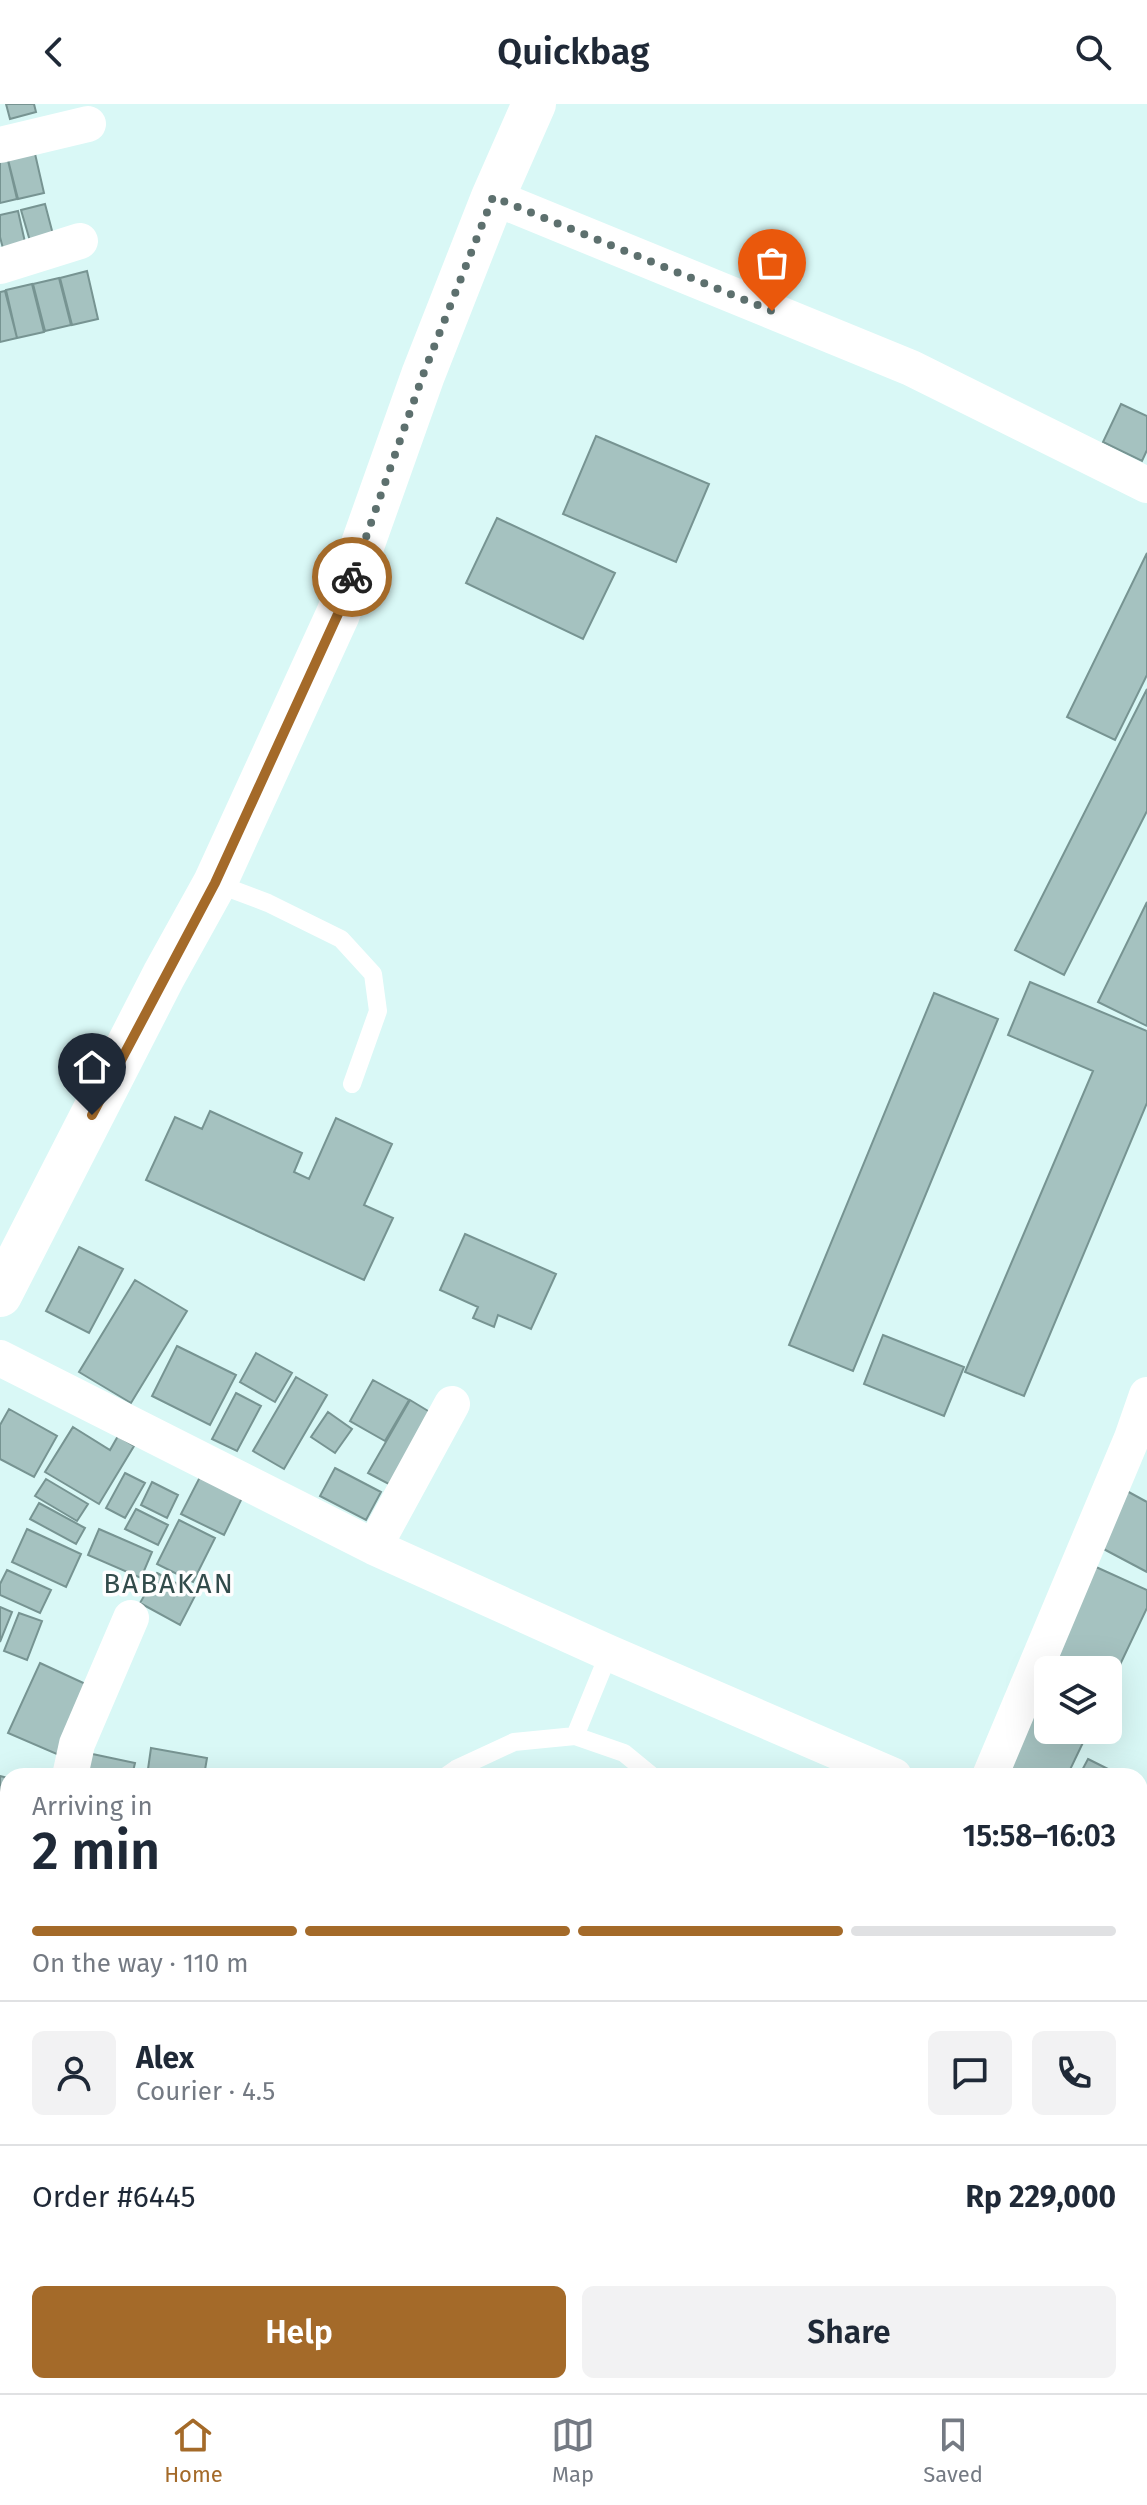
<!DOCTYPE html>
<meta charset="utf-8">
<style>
:root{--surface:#fff;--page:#f2f2f3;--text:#1f2937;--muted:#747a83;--line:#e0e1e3;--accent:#a46a29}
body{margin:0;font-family:"Fira Sans",sans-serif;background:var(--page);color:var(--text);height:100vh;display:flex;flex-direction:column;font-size:30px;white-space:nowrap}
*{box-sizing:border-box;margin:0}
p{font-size:26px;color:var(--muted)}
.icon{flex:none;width:44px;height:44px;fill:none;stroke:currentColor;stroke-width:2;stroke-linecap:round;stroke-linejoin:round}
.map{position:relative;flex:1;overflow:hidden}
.panel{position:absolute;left:0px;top:1664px;width:1148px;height:626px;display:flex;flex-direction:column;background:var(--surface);border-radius:24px 24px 0 0;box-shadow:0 8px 32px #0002}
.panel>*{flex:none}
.tools{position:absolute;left:1034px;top:1552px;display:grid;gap:16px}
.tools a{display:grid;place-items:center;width:88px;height:88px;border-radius:12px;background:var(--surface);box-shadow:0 8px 32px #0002;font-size:40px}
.pin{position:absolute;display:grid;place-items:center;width:68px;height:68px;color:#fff;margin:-82px -34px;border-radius:50% 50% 50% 0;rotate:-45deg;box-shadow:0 0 8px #0007}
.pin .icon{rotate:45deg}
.courier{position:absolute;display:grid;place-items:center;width:80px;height:80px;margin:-40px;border:6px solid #a46a29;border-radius:50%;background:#fff;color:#222;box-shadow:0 2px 10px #0007}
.summary em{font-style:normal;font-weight:600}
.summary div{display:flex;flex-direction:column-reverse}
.summary{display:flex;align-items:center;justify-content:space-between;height:136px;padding:0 32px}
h1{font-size:52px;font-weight:600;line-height:60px}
.bar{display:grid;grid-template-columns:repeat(4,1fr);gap:12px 8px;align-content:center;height:96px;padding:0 32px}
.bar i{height:10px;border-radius:6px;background:var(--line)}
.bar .selected{background:var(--accent)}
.bar p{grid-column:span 4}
.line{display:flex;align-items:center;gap:20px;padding:0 32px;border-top:2px solid var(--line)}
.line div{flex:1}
.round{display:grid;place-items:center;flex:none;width:84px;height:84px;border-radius:12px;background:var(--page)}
.cta{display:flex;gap:16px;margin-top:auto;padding:16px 32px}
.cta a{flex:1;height:92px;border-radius:12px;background:var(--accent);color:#fff;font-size:32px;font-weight:600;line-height:92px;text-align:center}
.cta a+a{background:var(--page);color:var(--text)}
header{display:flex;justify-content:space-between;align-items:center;height:104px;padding:0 32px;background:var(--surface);font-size:36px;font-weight:600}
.dock{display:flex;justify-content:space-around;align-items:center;height:112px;border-top:2px solid var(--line);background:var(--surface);font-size:22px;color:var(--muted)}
.dock a{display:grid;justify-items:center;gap:4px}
.dock .selected{color:var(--accent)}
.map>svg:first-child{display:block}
.building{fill:#a5c2c0;stroke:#779492;stroke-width:2}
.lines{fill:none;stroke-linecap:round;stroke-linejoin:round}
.service{stroke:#fff;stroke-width:18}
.minor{stroke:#fff;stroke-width:36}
.secondary{stroke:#fff;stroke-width:44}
.primary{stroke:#fff;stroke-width:44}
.done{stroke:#5d706e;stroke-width:8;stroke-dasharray:0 14.4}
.route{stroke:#a46a29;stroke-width:10}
.labels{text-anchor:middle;stroke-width:7;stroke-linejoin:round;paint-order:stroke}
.quarter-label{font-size:28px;letter-spacing:2px;fill:#324c4b;stroke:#fefefe}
</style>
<header><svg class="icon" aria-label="back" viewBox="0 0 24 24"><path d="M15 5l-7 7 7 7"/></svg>Quickbag<svg class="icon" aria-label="search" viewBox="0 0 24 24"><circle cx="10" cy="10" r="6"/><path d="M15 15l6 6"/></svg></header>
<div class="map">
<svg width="1147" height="2289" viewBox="0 0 1147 2289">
<rect width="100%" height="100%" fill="#d9f8f6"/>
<!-- building -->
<path class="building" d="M 6,0 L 34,0 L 36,8 L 10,15 Z
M 33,41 L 44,89 L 18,95 L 6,48 Z
M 6,48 L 17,95 L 0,99 L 0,49 Z
M 45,100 L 55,138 L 32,144 L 21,106 Z
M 18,107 L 27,147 L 5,152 L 0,133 L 0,111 Z
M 87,167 L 98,215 L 72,221 L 60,174 Z
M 59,174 L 71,221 L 45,227 L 33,180 Z
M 32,180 L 44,228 L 17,234 L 6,186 Z
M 5,187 L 17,234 L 0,238 L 0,188 Z
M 1121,300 L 1147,312 L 1147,346 L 1142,357 L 1103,338 Z
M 596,332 L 709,380 L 676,458 L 563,410 Z
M 497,414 L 615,469 L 583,535 L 466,479 Z
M 1147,449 L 1147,571 L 1115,636 L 1067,613 Z
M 1147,585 L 1147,707 L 1064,871 L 1015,846 Z
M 1147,798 L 1147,922 L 1098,898 Z
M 1030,878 L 1147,927 L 1147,999 L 1024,1292 L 965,1268 L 1093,967 L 1008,931 Z
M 934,889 L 998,915 L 853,1267 L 789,1241 Z
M 210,1007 L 302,1049 L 294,1068 L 309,1075 L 336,1014 L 392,1040 L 364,1101 L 393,1114 L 364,1176 L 146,1076 L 175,1013 L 202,1025 Z
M 465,1130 L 556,1170 L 531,1225 L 498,1211 L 494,1223 L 473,1214 L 478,1203 L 440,1186 Z
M 79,1143 L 123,1165 L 89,1229 L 46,1207 Z
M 135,1176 L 187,1207 L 131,1299 L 79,1268 Z
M 883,1231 L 964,1263 L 944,1312 L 864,1280 Z
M 177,1242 L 236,1271 L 210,1321 L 152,1292 Z
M 256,1249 L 292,1269 L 275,1298 L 240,1278 Z
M 296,1273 L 327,1291 L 284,1365 L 253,1347 Z
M 373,1276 L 409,1296 L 385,1337 L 350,1317 Z
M 236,1289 L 261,1302 L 237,1347 L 212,1335 Z
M 410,1296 L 443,1316 L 402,1387 L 368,1369 Z
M 9,1305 L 57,1332 L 34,1373 L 0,1355 L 0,1321 Z
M 328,1308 L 352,1325 L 335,1349 L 311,1333 Z
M 73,1323 L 110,1346 L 118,1332 L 134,1342 L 99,1400 L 45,1368 Z
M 335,1364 L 381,1388 L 366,1416 L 320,1392 Z
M 125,1369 L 145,1379 L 125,1414 L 106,1404 Z
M 202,1369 L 244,1390 L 224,1431 L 181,1410 Z
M 46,1375 L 88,1400 L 77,1417 L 35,1392 Z
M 152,1378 L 178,1391 L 167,1414 L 141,1401 Z
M 1125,1386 L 1147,1398 L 1147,1468 L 1096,1441 Z
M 39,1399 L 85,1424 L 76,1440 L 30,1415 Z
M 136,1405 L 168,1421 L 158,1441 L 125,1425 Z
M 179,1416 L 215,1434 L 193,1478 L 157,1460 Z
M 27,1425 L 81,1450 L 66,1483 L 12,1458 Z
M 99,1425 L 152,1448 L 141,1474 L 88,1451 Z
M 1096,1463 L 1147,1486 L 1147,1504 L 1108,1586 L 1108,1566 L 1048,1566 L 1048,1626 L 1089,1626 L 1067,1672 L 1027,1672 L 1001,1660 Z
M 7,1466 L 51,1486 L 40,1509 L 0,1491 L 0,1480 Z
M 157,1469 L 196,1490 L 180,1521 L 140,1499 Z
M 0,1503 L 12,1508 L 0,1538 Z
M 19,1509 L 42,1517 L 27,1556 L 4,1547 Z
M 40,1559 L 90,1582 L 59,1651 L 8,1629 Z
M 151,1644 L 207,1654 L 204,1672 L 147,1672 Z
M 83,1648 L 135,1659 L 132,1672 L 77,1672 Z
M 1088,1655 L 1122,1672 L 1079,1672 Z
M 0,1672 L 8,1674 L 8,1716 L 0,1715 Z
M 1140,1681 L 1147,1685 L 1147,1750 L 1140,1746 Z"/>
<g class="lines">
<!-- service -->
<path class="service" d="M 215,779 L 268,799 L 341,835 L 373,870 L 378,907 L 352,980
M 575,1632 L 609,1549
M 446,1672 L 456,1665 L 514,1638 L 575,1632 L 624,1649 L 652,1672"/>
<!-- minor -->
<path class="minor" d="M 0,41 L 88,20
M 493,93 L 911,264 L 1147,381
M 0,162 L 80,137
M 0,1254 L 374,1443 L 609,1549 L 894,1672
M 374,1443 L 452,1300
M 70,1672 L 77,1640 L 131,1514
M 990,1672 L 1132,1334 L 1147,1291
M 0,1806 L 8,1809
M 654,2282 L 666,2289
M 963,2282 L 970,2289
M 833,2289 L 837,2282"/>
<!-- secondary -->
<path class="secondary" d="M 0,1191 L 164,871 L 215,779 L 338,510 L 423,271 L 493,93 L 534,0"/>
<!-- primary -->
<path class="primary" d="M 1140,1789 L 1147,1791
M 0,2003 L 8,1999"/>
</g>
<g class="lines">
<!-- done -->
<path class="done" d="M 352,473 L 423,271 L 493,93 L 772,207"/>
<!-- route -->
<path class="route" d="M 92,1011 L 215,779 L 338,510 L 352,473"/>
</g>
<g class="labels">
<!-- quarter labels -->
<g class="quarter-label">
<text x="169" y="1489">BABAKAN</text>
</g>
</g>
</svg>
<div class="tools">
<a><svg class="icon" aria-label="layers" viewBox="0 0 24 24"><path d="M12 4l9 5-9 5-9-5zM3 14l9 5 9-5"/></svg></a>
</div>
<div class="pin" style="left:772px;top:207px;background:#ea580c"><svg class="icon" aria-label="bag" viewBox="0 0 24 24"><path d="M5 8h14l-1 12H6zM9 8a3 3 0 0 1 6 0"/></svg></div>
<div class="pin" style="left:92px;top:1011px;background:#1f2937"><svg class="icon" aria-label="home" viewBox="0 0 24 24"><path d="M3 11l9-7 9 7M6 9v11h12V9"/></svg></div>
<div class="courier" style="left:352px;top:473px"><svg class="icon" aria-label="bike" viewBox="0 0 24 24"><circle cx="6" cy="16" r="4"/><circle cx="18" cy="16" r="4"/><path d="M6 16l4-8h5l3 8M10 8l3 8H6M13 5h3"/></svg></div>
<section class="panel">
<div class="summary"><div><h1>2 min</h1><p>Arriving in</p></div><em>15:58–16:03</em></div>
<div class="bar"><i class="selected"></i><i class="selected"></i><i class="selected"></i><i></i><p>On the way · 110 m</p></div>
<div class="line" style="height:144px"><a class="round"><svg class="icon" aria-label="person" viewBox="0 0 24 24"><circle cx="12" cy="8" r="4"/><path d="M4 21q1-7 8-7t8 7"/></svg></a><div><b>Alex</b><p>Courier · 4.5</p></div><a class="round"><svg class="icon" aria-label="chat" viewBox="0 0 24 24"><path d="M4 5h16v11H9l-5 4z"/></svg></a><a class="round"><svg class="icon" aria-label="phone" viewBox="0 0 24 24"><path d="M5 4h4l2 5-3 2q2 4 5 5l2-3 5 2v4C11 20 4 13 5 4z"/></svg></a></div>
<div class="line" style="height:104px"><div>Order #6445</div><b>Rp 229,000</b></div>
<div class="cta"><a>Help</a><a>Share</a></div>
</section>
</div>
<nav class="dock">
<a class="selected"><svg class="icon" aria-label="home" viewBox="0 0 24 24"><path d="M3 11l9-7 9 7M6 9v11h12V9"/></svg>Home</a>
<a><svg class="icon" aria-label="map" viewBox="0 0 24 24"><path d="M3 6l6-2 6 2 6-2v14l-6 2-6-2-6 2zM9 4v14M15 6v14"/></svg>Map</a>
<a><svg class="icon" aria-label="saved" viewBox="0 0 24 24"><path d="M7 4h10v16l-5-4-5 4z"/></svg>Saved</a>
</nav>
